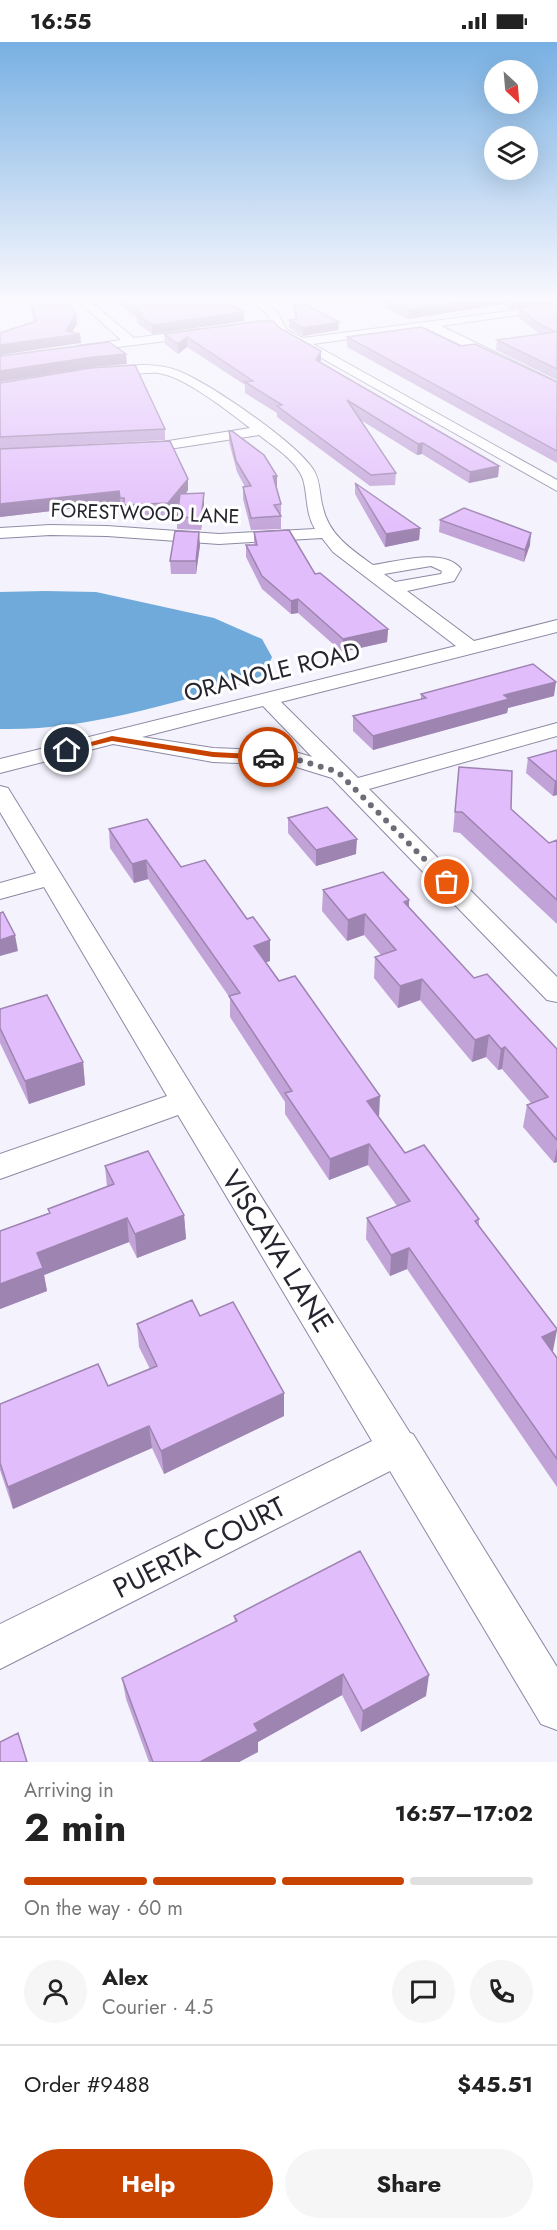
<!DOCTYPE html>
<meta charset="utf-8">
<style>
:root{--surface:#fff;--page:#f6f6f6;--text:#222;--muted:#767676;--line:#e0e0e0;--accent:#c94300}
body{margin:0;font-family:Jost,sans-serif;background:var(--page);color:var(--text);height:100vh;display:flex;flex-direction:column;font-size:22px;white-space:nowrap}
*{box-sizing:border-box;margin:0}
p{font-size:20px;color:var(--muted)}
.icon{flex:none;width:33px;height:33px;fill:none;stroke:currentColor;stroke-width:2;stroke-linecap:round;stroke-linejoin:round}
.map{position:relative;height:1720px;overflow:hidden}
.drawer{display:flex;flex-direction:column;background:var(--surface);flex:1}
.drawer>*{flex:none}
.needle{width:39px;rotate:154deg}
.fabs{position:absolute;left:484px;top:18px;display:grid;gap:12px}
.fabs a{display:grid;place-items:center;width:54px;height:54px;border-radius:50%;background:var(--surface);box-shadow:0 6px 24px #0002;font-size:30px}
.pin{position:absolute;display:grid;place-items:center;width:51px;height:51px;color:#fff;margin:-26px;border:3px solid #fff;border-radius:50%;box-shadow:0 2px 6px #0007}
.courier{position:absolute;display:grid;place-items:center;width:60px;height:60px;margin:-30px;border:4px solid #c94300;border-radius:50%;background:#fff;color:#222;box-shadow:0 2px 8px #0007}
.overview em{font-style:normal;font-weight:700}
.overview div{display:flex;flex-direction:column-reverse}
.overview{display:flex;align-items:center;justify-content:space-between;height:102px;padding:0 24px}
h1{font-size:39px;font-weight:700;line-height:45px}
.bar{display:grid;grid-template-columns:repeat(4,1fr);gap:9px 6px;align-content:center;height:72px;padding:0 24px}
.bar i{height:8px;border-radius:4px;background:var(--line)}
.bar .active{background:var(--accent)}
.bar p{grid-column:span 4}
.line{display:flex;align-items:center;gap:15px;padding:0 24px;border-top:2px solid var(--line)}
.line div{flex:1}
.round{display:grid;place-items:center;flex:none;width:63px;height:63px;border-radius:32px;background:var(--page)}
.primary-button{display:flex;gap:12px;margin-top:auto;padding:12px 24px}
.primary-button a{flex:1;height:69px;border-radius:36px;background:var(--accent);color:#fff;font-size:24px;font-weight:700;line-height:69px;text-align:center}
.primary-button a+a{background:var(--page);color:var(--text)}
.status{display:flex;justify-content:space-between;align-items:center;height:42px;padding:0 30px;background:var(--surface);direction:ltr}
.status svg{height:16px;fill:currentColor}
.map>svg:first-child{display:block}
.water{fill:#70aadb}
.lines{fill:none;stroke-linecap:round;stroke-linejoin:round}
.minor-casing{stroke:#8c8aa3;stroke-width:2}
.minor{fill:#fff;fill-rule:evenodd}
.wall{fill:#c2a3d8}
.shaded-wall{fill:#9e84b0}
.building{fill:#e2bdfb;stroke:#9e84b0;stroke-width:1.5}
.route{fill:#c94300}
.done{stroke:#6e6d77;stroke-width:6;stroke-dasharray:0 10.8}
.labels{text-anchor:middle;stroke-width:6;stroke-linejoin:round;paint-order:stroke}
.far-street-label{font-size:20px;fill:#26252f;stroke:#fff}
.street-label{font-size:24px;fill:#26252f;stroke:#fff}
.near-street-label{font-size:28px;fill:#26252f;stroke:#fff}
</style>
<div class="status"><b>16:55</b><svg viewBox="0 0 49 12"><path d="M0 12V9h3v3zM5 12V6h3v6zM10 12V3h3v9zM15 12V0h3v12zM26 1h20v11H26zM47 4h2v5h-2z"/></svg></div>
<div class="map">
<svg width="557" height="1720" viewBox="0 0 557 1720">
<rect width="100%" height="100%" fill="#f3f2fd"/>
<!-- water -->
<path class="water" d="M 45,549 L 96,550 L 214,576 L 262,597 L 272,615 L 265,632 L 246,641 C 165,662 84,689 0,687 L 0,550 Z"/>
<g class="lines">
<!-- minor casing -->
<g class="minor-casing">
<path id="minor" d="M 74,255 L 85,255 L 134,296 L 199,287 L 205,291 L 199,295 L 77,310 L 77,304 L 121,298 Z
M 257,255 L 267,255 L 265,259 L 277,270 L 287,288 L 303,296 L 549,264 L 549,268 L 545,269 L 441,284 L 557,340 L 557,349 L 426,286 L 313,302 L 557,438 L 557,449 L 279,292 L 272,285 L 268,273 L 253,260 Z
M 141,323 C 155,323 168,324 181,330 C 213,344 294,399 313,427 C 321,439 319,453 323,466 C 329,493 352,508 373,523 C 396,520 444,505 461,527 L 454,539 L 407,549 L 474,599 L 557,578 L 557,590 L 281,660 L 358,736 L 557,681 L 557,694 L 369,747 L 557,935 L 557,960 L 547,958 L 332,736 L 290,723 L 213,720 L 113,702 L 0,731 L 0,717 L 456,604 L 333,510 L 322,496 L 219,502 L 107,494 L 50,493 L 0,496 L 0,486 L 50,483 L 107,484 L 219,492 L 315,487 C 305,470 308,454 303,437 C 296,418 274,405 259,393 L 137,412 L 132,411 L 130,408 L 137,404 L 250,386 C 229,370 184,334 158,331 C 144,329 102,338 95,331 L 101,327 ZM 431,524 L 442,529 L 441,532 L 395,540 L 384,532 ZM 263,664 L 312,715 L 292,709 L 213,706 L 142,695 Z
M 0,744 L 8,746 L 11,751 L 196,1051 L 410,1391 L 413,1392 L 557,1625 L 557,1688 L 541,1682 L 390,1429 L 0,1627 L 0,1582 L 372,1399 L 178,1073 L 0,1137 L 0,1112 L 167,1054 L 44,845 L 0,857 L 0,841 L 36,831 L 0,770 Z"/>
</g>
<!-- minor -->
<use href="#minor" class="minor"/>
</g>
<!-- wall -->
<path class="wall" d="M 28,255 L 65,255 L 67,261 L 76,272 L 77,282 L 72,290 L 80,292 L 81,301 L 34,279 Z
M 109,255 L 218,255 L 244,270 L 244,279 L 152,292 L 137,281 L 137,276 Z
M 364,255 L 557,255 L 557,338 L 496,308 L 497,298 L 539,292 L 518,275 L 519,266 L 523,265 L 508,267 L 502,262 L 408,277 Z
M 293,256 L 339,280 L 338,288 L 303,294 L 289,286 L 289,278 L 295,277 L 293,263 Z
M 278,285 L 321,309 L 321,318 L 320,320 L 499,424 L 498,435 L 469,441 L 422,412 L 417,413 L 359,377 L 396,431 L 395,443 L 370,444 L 277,375 L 277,371 L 245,351 L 245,343 L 187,305 L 178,312 L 165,302 L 164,292 Z
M 347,295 L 460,304 L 557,340 L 557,421 L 347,305 Z
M 0,341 L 165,387 L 165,398 L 0,407 Z
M 229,389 L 277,446 L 281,462 L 281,487 L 251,488 L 243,457 L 243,445 L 245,445 L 237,430 L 229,400 Z
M 0,407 L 188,448 L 186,452 L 204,463 L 201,488 L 177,487 L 177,475 L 179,460 L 169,473 L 125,476 L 125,468 L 121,468 L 120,461 L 0,475 Z
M 355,441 L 420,486 L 419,498 L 385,505 L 355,452 Z
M 440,478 L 530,503 L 524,520 L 439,490 Z
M 254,490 L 315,532 L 388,587 L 387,600 L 342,610 L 298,571 L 291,572 L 262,547 L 246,515 L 246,503 L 254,503 Z
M 200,503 L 196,532 L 171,532 L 170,519 Z
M 421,652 L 554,654 L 508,666 L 507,671 L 373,708 L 353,689 L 353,674 L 421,657 Z
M 557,708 L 557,753 L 553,754 L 526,731 L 528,716 Z
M 459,725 L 511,767 L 549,801 L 557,798 L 557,882 L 460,791 L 453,790 Z
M 288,776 L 356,812 L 316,824 L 288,791 Z
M 109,787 L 181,825 L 270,919 L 266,920 L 405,1111 L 479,1177 L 479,1183 L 553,1309 L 552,1310 L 557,1316 L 557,1445 L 407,1227 L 390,1234 L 366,1197 L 367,1176 L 397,1164 L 368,1123 L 329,1138 L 285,1072 L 285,1060 L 230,975 L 230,956 L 148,837 L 134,841 L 110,806 Z
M 323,848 L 409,858 L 409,865 L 474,936 L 557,1007 L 557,1120 L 554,1121 L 523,1085 L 527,1063 L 531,1061 L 502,1027 L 498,1028 L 486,1015 L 472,1020 L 420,958 L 398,966 L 374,936 L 375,915 L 381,913 L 364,893 L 347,899 L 322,869 Z
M 0,967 L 83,1020 L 85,1043 L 29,1062 L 0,1001 Z
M 105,1124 L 184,1173 L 186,1197 L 137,1216 L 129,1200 L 44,1233 L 47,1249 L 0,1267 L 0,1189 L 49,1171 L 48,1167 L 107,1145 Z
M 200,1274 L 284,1351 L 284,1374 L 164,1432 L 152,1406 L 13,1467 L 0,1428 L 0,1362 L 108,1344 L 150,1327 L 139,1305 L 137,1282 Z
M 234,1574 L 426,1654 L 361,1690 L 342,1653 L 258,1700 L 258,1710 L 239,1720 L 149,1720 L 126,1657 L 122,1636 L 235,1580 Z"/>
<!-- shaded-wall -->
<path class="shaded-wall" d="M 495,255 L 503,255 L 502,262 L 408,277 L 409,268 Z
M 540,255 L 551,255 L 550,262 L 508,267 L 509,258 Z
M 244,270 L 244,279 L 152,292 L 152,283 Z
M 76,272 L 77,282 L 70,293 L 80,292 L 81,301 L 0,313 L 0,303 L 66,289 Z
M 339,280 L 338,288 L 303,294 L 303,286 Z
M 187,295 L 187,305 L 178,312 L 178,302 Z
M 321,309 L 321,318 L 316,327 L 316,318 Z
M 126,312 L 127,322 L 94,325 L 0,340 L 0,329 L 93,315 Z
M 423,401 L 422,412 L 417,413 L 418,402 Z
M 499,424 L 498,435 L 469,441 L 470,430 Z
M 273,434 L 277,434 L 277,446 L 273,446 Z
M 188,437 L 188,448 L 169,473 L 168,461 Z
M 119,449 L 120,461 L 0,475 L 0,462 Z
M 204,451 L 204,463 L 201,488 L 201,476 Z
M 420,486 L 419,498 L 385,505 L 386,492 Z
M 199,490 L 200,503 L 196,532 L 196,519 Z
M 531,491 L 530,503 L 524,520 L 525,508 Z
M 298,557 L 298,571 L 291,572 L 291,559 Z
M 388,587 L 387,600 L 342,610 L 343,597 Z
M 556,640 L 554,654 L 508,666 L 507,671 L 373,708 L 373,694 L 504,653 Z
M 555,739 L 557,739 L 557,753 L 553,754 Z
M 357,797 L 356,812 L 316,824 L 316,808 Z
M 146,818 L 148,837 L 134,841 L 132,822 Z
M 409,858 L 408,879 L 404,860 Z
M 365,872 L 364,893 L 347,899 L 348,878 Z
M 15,893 L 18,909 L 0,914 L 0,898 Z
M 270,898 L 270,919 L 254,924 L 254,904 Z
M 422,937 L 420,958 L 398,966 L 400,944 Z
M 489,993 L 486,1015 L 472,1020 L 475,998 Z
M 505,1005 L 502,1027 L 498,1028 L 501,1007 Z
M 83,1020 L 85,1043 L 29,1062 L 25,1039 Z
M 380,1054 L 379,1075 L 367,1059 Z
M 369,1102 L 368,1123 L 329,1138 L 330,1117 Z
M 557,1105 L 557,1120 L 554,1121 Z
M 184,1173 L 186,1197 L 137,1216 L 135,1192 Z
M 127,1176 L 129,1200 L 44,1233 L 47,1249 L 0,1267 L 0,1242 L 37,1211 Z
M 409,1206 L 407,1227 L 390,1234 L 391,1213 Z
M 557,1288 L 553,1309 L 538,1316 L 542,1295 Z
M 284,1351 L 284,1374 L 164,1432 L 161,1409 Z
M 149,1384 L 152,1406 L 13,1467 L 8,1445 Z
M 343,1632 L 342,1653 L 258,1700 L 258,1710 L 239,1720 L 200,1720 L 254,1682 Z
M 429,1633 L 426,1654 L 361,1690 L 363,1669 Z"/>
<!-- building -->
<path class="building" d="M 29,255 L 65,255 L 67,261 L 76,272 L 66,289 L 80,292 L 0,303 L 0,291 L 36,279 Z
M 120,255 L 218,255 L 244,270 L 152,283 L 136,271 L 142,271 Z
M 382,255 L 495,255 L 409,268 Z
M 504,255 L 540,255 L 509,258 Z
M 551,255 L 557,255 L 557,327 L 497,298 L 556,290 L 539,282 L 519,266 L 551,261 Z
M 293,256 L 339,280 L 303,286 L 289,278 L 297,277 Z
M 259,279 L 273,279 L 278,285 L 321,309 L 316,318 L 499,424 L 470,430 L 423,401 L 418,402 L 347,358 L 396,431 L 371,433 L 277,364 L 282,363 L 245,340 L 253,339 L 187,295 L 178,302 L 164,292 Z
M 421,285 L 460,304 L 475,302 L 557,340 L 557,409 L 347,295 Z
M 109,300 L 126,312 L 93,315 L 0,329 L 0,314 Z
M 135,323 L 165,387 L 0,395 L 0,341 L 90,326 Z
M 229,389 L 232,389 L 264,413 L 277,434 L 273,434 L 281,462 L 274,463 L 281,474 L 251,476 L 243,445 L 251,444 L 236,419 Z
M 170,399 L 188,437 L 168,461 L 124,463 L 124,456 L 120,456 L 119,449 L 0,462 L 0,407 Z
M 355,441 L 420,486 L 386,492 Z
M 204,451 L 201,476 L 177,475 L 180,452 Z
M 464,466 L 531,491 L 525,508 L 440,478 Z
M 289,488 L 315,532 L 320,531 L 388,587 L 343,597 L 298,557 L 291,559 L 262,534 L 246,503 L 257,503 L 254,490 Z
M 175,489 L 199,490 L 196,519 L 170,519 Z
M 533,622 L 556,640 L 504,653 L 509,657 L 373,694 L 353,674 L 426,656 L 421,652 Z
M 557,708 L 557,739 L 555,739 L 528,716 Z
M 459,725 L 512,729 L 511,767 L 549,801 L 557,798 L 557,858 L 462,770 L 455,770 Z
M 327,765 L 357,797 L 316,808 L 288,776 Z
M 147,777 L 181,825 L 205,818 L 247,877 L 253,875 L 270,898 L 254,904 L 279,939 L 295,934 L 380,1054 L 367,1059 L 405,1111 L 424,1103 L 479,1177 L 475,1179 L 557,1287 L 557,1288 L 542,1295 L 557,1316 L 557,1417 L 409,1206 L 391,1213 L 367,1176 L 410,1159 L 369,1102 L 330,1117 L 285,1051 L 292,1049 L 229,954 L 240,951 L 146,818 L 132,822 L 109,787 Z
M 383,830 L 409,858 L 404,860 L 474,936 L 487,932 L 557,1007 L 557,1098 L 527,1063 L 548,1055 L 505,1005 L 501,1007 L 489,993 L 475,998 L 422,937 L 400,944 L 375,915 L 396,908 L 365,872 L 348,878 L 323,848 Z
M 3,870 L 15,893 L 0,898 L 0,871 Z
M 47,953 L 83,1020 L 25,1039 L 0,986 L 0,967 Z
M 148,1109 L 184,1173 L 135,1192 L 127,1176 L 37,1211 L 43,1226 L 0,1242 L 0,1189 L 50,1171 L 48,1167 L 114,1142 L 105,1124 Z
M 192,1258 L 200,1274 L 233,1260 L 284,1351 L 161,1409 L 149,1384 L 8,1445 L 0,1421 L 0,1362 L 98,1322 L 108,1344 L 157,1324 L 137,1282 Z
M 360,1509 L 429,1633 L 363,1669 L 343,1632 L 254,1682 L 258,1689 L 200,1720 L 153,1720 L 122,1636 L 237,1579 L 234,1574 Z
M 18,1691 L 27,1720 L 0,1720 L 0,1700 Z"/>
<!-- sky -->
<linearGradient id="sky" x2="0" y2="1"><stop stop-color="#78b0e3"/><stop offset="0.52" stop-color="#faf9fe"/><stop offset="1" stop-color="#faf9fe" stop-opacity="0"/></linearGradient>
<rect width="557" height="495" fill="url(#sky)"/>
<!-- route -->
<path class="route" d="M 112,694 L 213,710 L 268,713 L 272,715 L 268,718 L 213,715 L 112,699 L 67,710 L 63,708 Z"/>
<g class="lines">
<!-- done -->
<path class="done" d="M 268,715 L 292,716 L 338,730 L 447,840"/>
</g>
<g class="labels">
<!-- far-street labels -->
<g class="far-street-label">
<text transform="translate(145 471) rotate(2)" y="7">FORESTWOOD LANE</text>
</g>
<!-- street labels -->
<g class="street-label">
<text transform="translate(272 630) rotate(-14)" y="8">ORANOLE ROAD</text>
</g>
<!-- near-street labels -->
<g class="near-street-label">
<text transform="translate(278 1209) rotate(58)" y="10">VISCAYA LANE</text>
<text transform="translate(199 1505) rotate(-27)" y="10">PUERTA COURT</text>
</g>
</g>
</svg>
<div class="fabs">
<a><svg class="needle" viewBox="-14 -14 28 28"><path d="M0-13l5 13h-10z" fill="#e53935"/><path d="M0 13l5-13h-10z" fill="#767676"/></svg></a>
<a><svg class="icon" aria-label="layers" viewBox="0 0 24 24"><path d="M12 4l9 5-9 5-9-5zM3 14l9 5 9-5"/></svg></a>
</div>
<div class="pin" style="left:447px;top:840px;background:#ea580c"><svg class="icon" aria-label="bag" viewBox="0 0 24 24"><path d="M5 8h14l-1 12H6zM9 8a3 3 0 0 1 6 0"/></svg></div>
<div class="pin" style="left:67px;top:708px;background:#1f2937"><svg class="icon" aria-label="home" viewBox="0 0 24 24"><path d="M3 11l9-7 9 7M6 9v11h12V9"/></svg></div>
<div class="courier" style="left:268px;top:715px"><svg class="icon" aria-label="car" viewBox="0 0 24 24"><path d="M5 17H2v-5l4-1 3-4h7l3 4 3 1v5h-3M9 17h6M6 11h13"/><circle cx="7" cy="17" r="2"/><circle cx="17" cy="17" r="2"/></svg></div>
</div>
<section class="drawer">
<div class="overview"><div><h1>2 min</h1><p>Arriving in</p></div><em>16:57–17:02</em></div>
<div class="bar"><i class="active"></i><i class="active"></i><i class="active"></i><i></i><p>On the way · 60 m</p></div>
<div class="line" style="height:108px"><a class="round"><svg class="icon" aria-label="person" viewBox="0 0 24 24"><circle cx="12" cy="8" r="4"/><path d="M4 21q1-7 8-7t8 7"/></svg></a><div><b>Alex</b><p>Courier · 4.5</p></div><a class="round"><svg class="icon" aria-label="chat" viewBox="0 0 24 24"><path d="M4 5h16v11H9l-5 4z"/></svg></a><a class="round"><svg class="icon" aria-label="phone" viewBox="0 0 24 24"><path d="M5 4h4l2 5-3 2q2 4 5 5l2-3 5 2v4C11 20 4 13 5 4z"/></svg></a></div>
<div class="line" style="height:78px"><div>Order #9488</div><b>$45.51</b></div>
<div class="primary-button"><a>Help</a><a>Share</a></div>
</section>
